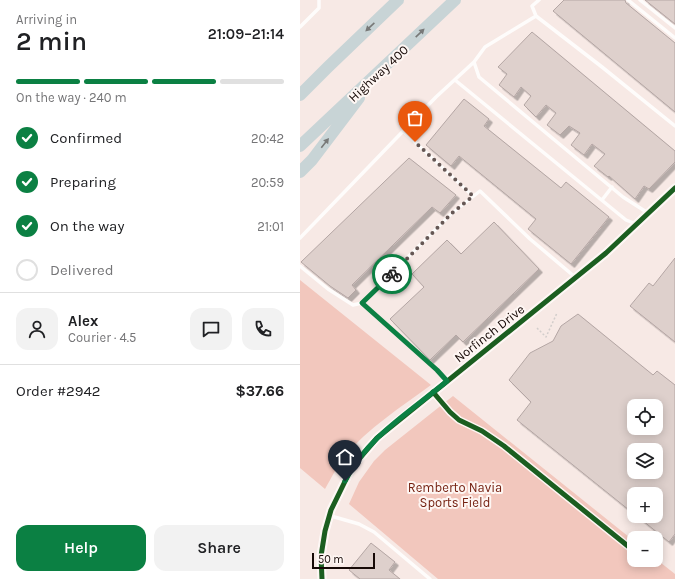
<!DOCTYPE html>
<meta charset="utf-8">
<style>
:root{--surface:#fff;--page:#f2f2f2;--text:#202124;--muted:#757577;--line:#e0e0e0;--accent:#0b8043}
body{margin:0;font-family:Karla,sans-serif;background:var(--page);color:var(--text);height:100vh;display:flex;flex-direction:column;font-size:15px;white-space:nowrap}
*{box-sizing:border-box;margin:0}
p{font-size:13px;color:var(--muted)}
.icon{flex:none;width:22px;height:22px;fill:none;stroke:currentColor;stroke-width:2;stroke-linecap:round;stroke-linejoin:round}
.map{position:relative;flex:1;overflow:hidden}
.drawer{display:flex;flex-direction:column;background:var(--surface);width:300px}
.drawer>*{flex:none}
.buttons{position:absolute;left:327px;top:399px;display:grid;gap:8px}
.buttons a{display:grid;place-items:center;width:36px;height:36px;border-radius:8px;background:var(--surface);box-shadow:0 2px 10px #0003;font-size:20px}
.scale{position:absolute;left:12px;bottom:10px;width:63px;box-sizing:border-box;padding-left:4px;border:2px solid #160906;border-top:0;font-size:11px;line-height:14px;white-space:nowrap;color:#160906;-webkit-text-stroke:3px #fef6f3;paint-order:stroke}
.pin{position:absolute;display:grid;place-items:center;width:34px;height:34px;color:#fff;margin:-41px -17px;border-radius:50% 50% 50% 0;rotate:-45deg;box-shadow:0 0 4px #0007}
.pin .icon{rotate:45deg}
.courier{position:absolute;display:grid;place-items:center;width:40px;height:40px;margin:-20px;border:3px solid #0b8043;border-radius:50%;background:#fff;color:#222;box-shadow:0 1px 5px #0007}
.head em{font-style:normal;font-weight:600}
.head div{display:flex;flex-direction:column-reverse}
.head{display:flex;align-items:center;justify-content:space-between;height:68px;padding:0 16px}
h1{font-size:26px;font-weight:600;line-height:30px}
.bar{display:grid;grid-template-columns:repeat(4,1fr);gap:6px 4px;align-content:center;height:48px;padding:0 16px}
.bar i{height:5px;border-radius:3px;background:var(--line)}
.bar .active{background:var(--accent)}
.bar p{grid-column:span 4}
.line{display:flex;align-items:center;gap:10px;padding:0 16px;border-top:1px solid var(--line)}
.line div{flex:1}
.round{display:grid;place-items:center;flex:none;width:42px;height:42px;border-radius:12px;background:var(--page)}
ol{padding:0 16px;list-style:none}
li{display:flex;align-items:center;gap:12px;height:44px}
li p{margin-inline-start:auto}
li .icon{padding:4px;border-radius:50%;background:var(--accent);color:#fff;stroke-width:4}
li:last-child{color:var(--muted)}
li i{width:22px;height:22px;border:2px solid var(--line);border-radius:50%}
.button{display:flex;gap:8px;margin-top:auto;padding:8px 16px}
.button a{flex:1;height:46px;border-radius:12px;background:var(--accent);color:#fff;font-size:16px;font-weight:600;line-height:46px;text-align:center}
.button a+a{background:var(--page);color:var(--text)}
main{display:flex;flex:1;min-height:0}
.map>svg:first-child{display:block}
.green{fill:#f2c7bd}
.building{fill:#ded0cc;stroke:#b4a6a4;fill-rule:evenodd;filter:url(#shadow)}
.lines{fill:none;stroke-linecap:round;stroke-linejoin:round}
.path{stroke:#d2cdcb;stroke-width:1.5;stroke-dasharray:2 2;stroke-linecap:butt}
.lane{stroke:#fefcfb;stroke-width:3.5}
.secondary{stroke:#fefcfb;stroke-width:9}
.highway{stroke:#c8d4d6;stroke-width:12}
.cycleway-casing{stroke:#fef6f3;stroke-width:8}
.cycleway{stroke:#1b5e20;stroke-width:5}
.oneway{fill:#787978}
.done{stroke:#655754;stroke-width:4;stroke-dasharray:0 7.2}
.route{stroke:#0b8043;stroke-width:5}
.labels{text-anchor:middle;stroke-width:4;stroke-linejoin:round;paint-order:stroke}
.street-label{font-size:13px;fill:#160906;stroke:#fef6f3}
.park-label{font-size:13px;fill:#731e0e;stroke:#fef6f3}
</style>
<main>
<section class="drawer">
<div class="head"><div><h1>2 min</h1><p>Arriving in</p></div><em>21:09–21:14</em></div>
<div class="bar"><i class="active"></i><i class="active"></i><i class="active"></i><i></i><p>On the way · 240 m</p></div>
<ol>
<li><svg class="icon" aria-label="check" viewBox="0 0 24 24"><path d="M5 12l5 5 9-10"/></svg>Confirmed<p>20:42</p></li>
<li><svg class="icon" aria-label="check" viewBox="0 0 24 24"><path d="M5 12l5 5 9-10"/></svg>Preparing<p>20:59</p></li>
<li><svg class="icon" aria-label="check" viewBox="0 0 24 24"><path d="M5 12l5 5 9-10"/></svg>On the way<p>21:01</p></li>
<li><i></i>Delivered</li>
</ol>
<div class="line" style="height:72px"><a class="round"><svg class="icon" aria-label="person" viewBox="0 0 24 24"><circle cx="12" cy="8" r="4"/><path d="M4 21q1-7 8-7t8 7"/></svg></a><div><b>Alex</b><p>Courier · 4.5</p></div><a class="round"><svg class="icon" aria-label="chat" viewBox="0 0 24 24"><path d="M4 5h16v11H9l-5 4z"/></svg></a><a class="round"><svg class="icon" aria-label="phone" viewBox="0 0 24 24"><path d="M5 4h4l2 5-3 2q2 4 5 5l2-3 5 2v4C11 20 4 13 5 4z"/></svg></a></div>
<div class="line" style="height:52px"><div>Order #2942</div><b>$37.66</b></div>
<div class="button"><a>Help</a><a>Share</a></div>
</section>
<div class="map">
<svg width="375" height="579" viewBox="0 0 375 579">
<defs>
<filter id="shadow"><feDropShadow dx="3.5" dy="3.5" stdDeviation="0" flood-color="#0004"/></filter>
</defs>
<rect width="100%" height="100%" fill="#f7e9e5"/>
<!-- green -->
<path class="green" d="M 0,280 L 131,385 C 101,407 68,428 44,457 C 37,466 31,479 25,489 L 0,468 Z
M 153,396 L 334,541 L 334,560 L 356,560 L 356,559 L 375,574 L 375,579 L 138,579 L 49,504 L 59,482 L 74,461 L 85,450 Z"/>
<!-- building -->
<path class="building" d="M 264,0 L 325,0 L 326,3 L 375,43 L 375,112 L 253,11 Z
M 345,0 L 375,0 L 375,24 Z
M 232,32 L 375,151 L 375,162 L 349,189 L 344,186 L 335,199 L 309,176 L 308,177 L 294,166 L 305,154 L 292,144 L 284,155 L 271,145 L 280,133 L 269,126 L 260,135 L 247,125 L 256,113 L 246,105 L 236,117 L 224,105 L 231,96 L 221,87 L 214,97 L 199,85 L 207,74 L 198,67 Z
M 164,99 L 189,119 L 184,126 L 261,188 L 266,182 L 309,217 L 271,264 L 228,229 L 236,219 L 159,156 L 151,166 L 126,145 Z
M 109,158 L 156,195 L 140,213 L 132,207 L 52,285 L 56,290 L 48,298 L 30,286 L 1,262 Z
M 194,222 L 239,269 L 163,342 L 156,335 L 130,360 L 90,319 L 124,287 L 112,274 L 147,240 L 161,254 Z
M 375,258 L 375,342 L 330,306 L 349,283 L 353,286 Z
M 278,314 L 353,375 L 357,371 L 375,385 L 375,534 L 369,542 L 337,516 L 356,516 L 356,494 L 334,494 L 334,514 L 217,420 L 231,402 L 209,380 L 230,353 L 253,341 L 261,326 ZM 334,406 L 356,406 L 356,428 L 334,428 ZM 334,450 L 356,450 L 356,472 L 334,472 Z
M 71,543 L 95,562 L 89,570 L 100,579 L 60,579 L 49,570 Z"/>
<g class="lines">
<!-- path -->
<path class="path" d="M 237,328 L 246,337 L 257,313"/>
<!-- lane -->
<path class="lane" d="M 239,0 L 232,6 L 236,16 L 302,67 L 375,126
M 328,0 L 375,38
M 340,0 L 375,28
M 236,16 L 185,47 L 174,62 L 179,77 L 323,197 L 348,213
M 0,27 L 19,8 L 19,0
M 155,80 L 326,220 L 336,224
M 103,131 L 173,196
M 302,200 L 312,187
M 0,238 L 136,97 L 174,62
M 0,266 L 28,289 L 53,305 L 62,303 L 137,370 L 147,381
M 62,303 L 151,214 L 180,191 L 230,239 L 275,277
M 31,516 L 59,524 L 74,532 L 130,579"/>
<!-- secondary -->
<path class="secondary" d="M 22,579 L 21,556 L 25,531 L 31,510 L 52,467 L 77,438 L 306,253 L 375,188"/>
<!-- highway -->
<path class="highway" d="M 0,95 L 28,67 L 98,0
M 0,146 L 155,0
M 0,172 L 12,160 L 59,98"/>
<!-- cycleway casing -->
<g class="cycleway-casing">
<path id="cycleway" d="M 133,392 L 150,412 L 159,420 L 182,431 L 204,446 L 334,551
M 22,579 L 21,556 L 25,531 L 31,510 L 52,467 L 77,438 L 306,253 L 375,188"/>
</g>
<!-- cycleway -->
<use href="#cycleway" class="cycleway"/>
</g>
<!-- one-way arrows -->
<defs><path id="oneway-solid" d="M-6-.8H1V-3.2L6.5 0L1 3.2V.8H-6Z"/></defs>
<g class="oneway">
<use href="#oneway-solid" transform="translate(70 27) rotate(137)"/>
<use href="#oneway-solid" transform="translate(120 33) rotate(-44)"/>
<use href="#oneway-solid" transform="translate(25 143) rotate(-52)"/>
</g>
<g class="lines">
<!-- done -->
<path class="done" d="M 92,274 L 151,214 L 173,196 L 115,142"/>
<!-- route -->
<path class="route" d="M 45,481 C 67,437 110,412 147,381 L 137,370 L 62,303 L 92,274"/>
</g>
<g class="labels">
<!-- street labels -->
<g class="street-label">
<text transform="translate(78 73) rotate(-43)" y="5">Highway 400</text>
<text transform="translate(189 333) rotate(-38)" y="5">Norfinch Drive</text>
</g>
<!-- park labels -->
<g class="park-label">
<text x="155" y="492">Remberto Navia<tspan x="155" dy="15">Sports Field</tspan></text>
</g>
</g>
</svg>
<div class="buttons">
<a><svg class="icon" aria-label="locate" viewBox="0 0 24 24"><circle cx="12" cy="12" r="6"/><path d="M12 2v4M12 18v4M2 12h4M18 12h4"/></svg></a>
<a><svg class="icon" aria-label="layers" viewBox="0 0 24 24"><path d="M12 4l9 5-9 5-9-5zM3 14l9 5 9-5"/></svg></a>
<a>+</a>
<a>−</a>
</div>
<div class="scale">50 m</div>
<div class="pin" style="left:115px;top:142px;background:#ea580c"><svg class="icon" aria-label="bag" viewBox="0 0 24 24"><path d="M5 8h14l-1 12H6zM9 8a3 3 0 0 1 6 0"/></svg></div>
<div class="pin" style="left:45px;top:481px;background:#1f2937"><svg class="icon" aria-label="home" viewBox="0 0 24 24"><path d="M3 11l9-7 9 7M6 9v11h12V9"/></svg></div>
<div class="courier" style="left:92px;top:274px"><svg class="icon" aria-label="bike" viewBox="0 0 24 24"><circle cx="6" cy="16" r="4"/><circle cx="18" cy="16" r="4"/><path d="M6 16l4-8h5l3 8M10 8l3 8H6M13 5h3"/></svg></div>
</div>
</main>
